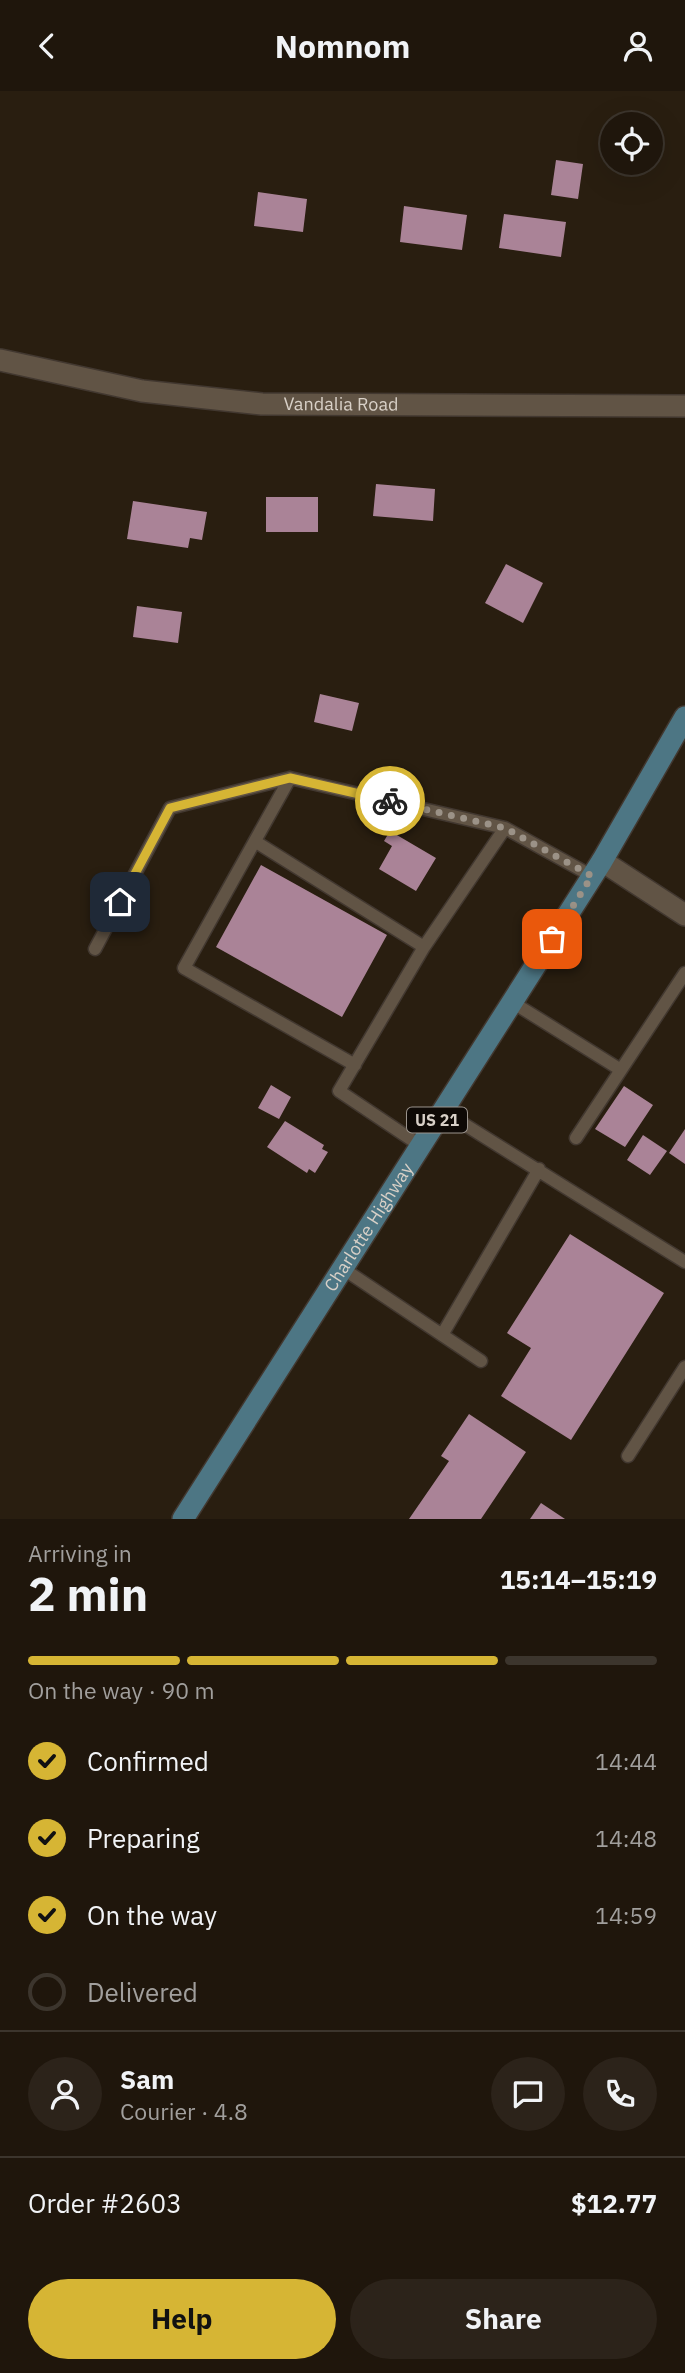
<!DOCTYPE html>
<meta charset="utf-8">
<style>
:root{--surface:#1f160c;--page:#2c231a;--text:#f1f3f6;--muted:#a19f9d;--line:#3c352d;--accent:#d6b534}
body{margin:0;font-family:"IBM Plex Sans",sans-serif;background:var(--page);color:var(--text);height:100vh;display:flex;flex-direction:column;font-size:26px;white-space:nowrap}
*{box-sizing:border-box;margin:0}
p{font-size:23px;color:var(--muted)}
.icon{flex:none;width:38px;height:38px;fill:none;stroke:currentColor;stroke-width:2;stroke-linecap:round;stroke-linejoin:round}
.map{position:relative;height:1428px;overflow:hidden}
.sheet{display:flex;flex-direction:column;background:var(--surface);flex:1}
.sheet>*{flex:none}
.controls{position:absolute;left:600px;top:21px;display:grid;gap:14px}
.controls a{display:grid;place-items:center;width:63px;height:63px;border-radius:50%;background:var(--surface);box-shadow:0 7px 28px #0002,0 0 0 2px var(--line);font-size:35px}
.pin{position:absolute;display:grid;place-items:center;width:60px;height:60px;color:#fff;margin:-30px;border-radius:14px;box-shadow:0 4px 10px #0006}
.courier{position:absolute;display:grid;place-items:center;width:70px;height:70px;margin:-35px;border:5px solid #d6b534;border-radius:50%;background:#fff;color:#222;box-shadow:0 2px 9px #0007}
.head em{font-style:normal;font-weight:800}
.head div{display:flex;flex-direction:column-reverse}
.head{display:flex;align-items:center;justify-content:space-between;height:119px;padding:0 28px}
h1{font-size:46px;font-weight:800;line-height:52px}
.bar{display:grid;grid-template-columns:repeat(4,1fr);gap:10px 7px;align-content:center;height:84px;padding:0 28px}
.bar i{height:9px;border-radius:5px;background:var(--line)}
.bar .active{background:var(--accent)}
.bar p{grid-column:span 4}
.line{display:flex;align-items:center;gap:18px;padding:0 28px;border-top:2px solid var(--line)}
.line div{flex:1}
.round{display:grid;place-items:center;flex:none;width:74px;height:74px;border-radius:37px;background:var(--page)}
ol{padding:0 28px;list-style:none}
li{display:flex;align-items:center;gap:21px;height:77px}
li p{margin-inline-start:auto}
li .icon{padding:7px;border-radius:50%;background:var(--accent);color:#111;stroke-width:4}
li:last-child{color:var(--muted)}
li i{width:38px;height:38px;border:4px solid var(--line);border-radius:50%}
.cta{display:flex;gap:14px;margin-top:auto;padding:14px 28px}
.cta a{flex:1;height:80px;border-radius:42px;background:var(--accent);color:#111;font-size:28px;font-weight:800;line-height:80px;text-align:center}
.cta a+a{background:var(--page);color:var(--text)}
header{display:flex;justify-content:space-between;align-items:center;height:91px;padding:0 28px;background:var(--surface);font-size:32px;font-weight:800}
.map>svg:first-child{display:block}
.building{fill:#aa8397}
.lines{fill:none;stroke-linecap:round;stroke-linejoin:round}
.lane-casing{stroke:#423830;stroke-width:15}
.street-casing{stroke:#423830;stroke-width:24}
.primary-casing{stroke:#423830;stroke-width:24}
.lane{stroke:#615445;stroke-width:12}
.street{stroke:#615445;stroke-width:21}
.primary{stroke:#4d7684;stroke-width:21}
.done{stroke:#9b9287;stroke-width:7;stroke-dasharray:0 12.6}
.route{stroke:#d6b534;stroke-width:9}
.labels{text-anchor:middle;stroke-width:7;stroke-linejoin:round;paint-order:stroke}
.shield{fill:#0e0905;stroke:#9b948d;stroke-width:2}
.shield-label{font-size:16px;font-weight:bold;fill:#d8d0c7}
.street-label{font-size:18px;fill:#d8d0c7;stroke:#0e0905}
</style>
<header><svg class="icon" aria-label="back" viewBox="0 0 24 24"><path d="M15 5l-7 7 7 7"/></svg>Nomnom<svg class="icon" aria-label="person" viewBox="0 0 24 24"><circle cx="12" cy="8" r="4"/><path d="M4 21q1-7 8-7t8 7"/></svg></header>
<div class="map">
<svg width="685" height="1428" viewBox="0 0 685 1428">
<rect width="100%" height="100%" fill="#291e10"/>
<!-- building -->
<path class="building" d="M 556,69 L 583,73 L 578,108 L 551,104 Z
M 258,101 L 307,108 L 303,141 L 254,135 Z
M 404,115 L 467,124 L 462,159 L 400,151 Z
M 504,123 L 566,131 L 561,166 L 499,157 Z
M 376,393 L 435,398 L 433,430 L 373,425 Z
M 266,406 L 318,406 L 318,441 L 266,441 Z
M 133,410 L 207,421 L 202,449 L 190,447 L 188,457 L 127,448 Z
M 506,473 L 543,492 L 523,532 L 485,512 Z
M 137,515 L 182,521 L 178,552 L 133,546 Z
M 320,603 L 359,612 L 352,640 L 314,631 Z
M 390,740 L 436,767 L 416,800 L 379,778 L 392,755 L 384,750 Z
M 261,774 L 387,844 L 342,926 L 216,856 Z
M 271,994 L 291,1006 L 279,1028 L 258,1017 Z
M 624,995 L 653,1014 L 625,1056 L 595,1038 Z
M 285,1030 L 324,1054 L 322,1058 L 328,1061 L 315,1082 L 309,1078 L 307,1082 L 267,1056 Z
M 685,1038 L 685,1073 L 669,1062 Z
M 643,1044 L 667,1060 L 650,1084 L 627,1069 Z
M 570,1143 L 664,1202 L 571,1349 L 501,1305 L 531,1257 L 507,1242 Z
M 469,1323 L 526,1361 L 481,1428 L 409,1428 L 449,1370 L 441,1365 Z
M 541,1412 L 565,1428 L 530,1428 Z"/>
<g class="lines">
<!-- lane casing -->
<g class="lane-casing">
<path id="lane" d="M 256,751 L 424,856
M 95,858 L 170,717 L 290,687
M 512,911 L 621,979
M 355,974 L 184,877 L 290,687 L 505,737
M 443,1020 L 685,1171
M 576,1047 L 685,882
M 421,1055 L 339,1000 L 424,856 L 505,737 L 592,785
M 342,1177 L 481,1270
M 442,1244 L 539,1078
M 628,1365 L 685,1276"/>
</g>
<!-- street casing -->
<g class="street-casing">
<g id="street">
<path id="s1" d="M 0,269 L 142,300 L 262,313 L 685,315"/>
<path d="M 602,770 L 685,824"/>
</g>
</g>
<!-- primary casing -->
<g class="primary-casing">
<g id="primary">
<path id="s2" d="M 183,1428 L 602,770 L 685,626"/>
</g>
</g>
<!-- lane -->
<use href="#lane" class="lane"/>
<!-- street -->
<use href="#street" class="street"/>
<!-- primary -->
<use href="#primary" class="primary"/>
</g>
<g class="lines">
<!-- done -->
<path class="done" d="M 390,710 L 505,737 L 592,785 L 552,848"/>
<!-- route -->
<path class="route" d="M 120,811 L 170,717 L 290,687 L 390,710"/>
</g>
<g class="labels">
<!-- shield labels -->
<rect class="shield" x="407" y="1016.5" width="60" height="25" rx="5"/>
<g class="shield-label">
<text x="437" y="1035">US 21</text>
</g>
<!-- street labels -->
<g class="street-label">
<text dy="6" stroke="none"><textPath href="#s1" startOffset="345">Vandalia Road</textPath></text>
<text dy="6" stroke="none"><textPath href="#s2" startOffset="346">Charlotte Highway</textPath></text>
</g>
</g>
</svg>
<div class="controls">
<a><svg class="icon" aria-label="locate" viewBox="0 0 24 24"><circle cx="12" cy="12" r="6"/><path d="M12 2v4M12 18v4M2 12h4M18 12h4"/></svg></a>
</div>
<div class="pin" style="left:552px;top:848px;background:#ea580c"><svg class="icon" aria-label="bag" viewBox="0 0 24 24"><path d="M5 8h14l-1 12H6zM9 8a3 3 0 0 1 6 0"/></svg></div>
<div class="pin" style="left:120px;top:811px;background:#1f2937"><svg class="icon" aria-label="home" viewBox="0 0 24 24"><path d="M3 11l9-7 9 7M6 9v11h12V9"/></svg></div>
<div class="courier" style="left:390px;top:710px"><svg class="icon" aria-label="bike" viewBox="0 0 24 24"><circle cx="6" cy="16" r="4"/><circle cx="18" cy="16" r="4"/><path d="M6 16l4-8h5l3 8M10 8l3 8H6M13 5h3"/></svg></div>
</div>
<section class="sheet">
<div class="head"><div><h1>2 min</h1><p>Arriving in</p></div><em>15:14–15:19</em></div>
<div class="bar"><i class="active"></i><i class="active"></i><i class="active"></i><i></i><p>On the way · 90 m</p></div>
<ol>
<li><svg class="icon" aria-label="check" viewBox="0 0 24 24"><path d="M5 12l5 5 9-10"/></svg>Confirmed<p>14:44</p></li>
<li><svg class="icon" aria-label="check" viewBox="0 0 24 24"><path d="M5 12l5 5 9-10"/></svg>Preparing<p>14:48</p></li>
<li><svg class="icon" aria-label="check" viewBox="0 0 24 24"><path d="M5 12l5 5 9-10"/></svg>On the way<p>14:59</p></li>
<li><i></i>Delivered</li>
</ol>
<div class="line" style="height:126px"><a class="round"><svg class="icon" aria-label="person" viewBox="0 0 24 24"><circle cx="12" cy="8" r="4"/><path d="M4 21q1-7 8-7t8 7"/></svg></a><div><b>Sam</b><p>Courier · 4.8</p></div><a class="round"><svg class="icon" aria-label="chat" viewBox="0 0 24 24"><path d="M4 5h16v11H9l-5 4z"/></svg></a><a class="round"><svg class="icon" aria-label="phone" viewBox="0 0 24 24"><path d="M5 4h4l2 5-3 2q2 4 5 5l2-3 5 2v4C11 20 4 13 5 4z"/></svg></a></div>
<div class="line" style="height:91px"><div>Order #2603</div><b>$12.77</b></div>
<div class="cta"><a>Help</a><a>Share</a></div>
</section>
